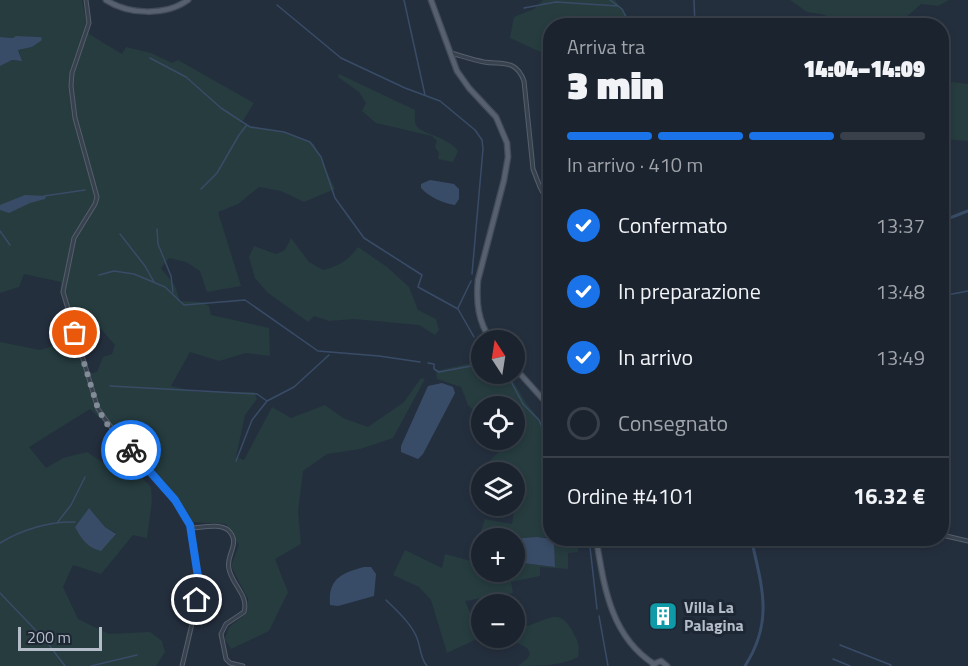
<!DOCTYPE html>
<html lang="it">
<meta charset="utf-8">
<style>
:root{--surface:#1b232e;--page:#242b36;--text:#f1f3f6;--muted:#a0a4aa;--line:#39404a;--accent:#1a73e8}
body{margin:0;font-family:"Titillium Web",sans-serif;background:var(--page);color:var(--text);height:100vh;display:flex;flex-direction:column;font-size:22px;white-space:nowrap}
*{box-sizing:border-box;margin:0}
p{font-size:20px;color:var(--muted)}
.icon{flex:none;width:33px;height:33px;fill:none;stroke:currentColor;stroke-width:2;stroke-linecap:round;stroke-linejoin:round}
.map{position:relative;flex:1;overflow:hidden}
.details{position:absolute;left:543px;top:18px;width:406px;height:528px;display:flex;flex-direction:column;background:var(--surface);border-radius:24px;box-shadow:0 3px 9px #0003,0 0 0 2px var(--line)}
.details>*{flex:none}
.needle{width:39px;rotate:348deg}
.controls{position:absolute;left:471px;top:330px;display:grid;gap:12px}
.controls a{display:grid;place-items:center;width:54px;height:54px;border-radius:50%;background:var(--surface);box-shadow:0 3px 9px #0003,0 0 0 2px var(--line);font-size:30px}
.scale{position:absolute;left:18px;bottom:15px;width:84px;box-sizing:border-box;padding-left:6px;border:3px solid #b4bcc9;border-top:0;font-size:16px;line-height:21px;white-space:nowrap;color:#b4bcc9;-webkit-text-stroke:4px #1d2633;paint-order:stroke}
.pin{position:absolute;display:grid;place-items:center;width:51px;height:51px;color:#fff;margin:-26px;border:3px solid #fff;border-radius:50%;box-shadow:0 2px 6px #0007}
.courier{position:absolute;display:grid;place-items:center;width:60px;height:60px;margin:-30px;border:4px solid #1a73e8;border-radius:50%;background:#fff;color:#222;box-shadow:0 2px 8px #0007}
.head em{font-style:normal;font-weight:800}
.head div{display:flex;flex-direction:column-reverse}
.head{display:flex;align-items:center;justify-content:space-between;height:102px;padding:0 24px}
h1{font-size:39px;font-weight:800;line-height:45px}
.bar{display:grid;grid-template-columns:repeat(4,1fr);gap:9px 6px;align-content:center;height:72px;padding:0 24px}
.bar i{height:8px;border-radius:4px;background:var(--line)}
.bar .active{background:var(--accent)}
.bar p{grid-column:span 4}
.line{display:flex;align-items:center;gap:15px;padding:0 24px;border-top:2px solid var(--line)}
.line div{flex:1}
ol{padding:0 24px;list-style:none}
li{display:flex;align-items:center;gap:18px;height:66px}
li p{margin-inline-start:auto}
li .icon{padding:6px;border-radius:50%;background:var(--accent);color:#fff;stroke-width:4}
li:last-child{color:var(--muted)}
li i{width:33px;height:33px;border:3px solid var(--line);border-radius:50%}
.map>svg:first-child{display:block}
.green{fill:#263c3f;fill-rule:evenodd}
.water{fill:#394c67}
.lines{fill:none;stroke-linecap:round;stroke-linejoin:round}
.stream{stroke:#394c67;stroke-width:1.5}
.canal{stroke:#394c67;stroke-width:3}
.minor-casing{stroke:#565f6c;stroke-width:5}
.major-casing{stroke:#414a57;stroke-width:7}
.minor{stroke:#38414e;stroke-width:3}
.major{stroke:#56606e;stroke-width:4.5}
.done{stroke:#828b98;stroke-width:6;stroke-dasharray:0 10.8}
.route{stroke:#1a73e8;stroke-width:8}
.labels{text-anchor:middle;stroke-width:6;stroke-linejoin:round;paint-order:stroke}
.poi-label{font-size:16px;font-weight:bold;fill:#b4bcc9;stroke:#1d2633;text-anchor:start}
</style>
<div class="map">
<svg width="968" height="666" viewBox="0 0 968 666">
<rect width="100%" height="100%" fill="#242f3e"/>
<!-- green -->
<path class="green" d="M 0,0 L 82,0 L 89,34 L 122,54 L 126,47 L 151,53 L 172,63 L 178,60 L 254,103 L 241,124 L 285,133 L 314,144 L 335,189 L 304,202 L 281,191 L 259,187 L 238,204 L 218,212 L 241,286 L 207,292 L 200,271 L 186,262 L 169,258 L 161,268 L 175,286 L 180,301 L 201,302 L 209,306 L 211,315 L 269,328 L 270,356 L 246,353 L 219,361 L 190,352 L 171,386 L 197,392 L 254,392 L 257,399 L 245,415 L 236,457 L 244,460 L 272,407 L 291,418 L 325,405 L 343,418 L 368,427 L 404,402 L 421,378 L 425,379 L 393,438 L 360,449 L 327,454 L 303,471 L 298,512 L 301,544 L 275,559 L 288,592 L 269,631 L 231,649 L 225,639 L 229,627 L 247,613 L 248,599 L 231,566 L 239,545 L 226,524 L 193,522 C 170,479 125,442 90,409 L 29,447 L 46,468 L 63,458 L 87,452 L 117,472 L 127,463 L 151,487 L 152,501 L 147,538 L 133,535 L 101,574 L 73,565 L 63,587 L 78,619 L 109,634 L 150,632 L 162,641 L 165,652 L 156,666 L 0,666 L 0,342 L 40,350 L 75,339 L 60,292 L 61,282 L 24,274 L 19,287 L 0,293 L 0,66 L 12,60 L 18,61 L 20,53 L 18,50 L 32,47 L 41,37 L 16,36 L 14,38 L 0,37 ZM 92,319 L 115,345 L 112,354 L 103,357 L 97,372 L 89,374 L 76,331 ZM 89,508 L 105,527 L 116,533 L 75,527 Z
M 543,0 L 615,0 L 633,23 L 638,25 L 550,26 L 550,70 L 545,54 L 510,38 L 514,17 L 534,9 Z
M 790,0 L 949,0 L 938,6 L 921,4 L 903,20 L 903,26 L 852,25 L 821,14 L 807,12 Z
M 339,74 L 415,110 C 415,115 414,121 416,125 C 419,134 448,136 458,151 L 453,162 L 438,159 L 439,153 L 435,147 L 437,141 L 432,136 L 376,123 L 362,111 L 366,103 L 359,92 L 338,77 Z
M 952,82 L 968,84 L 968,141 L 942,139 L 942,95 Z
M 291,238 L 309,262 L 323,270 C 339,266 348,261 358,247 L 387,267 L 409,287 L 418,310 L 436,319 L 439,330 L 435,335 L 419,325 L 354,319 L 329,321 L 314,316 L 308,322 L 267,292 L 255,278 L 249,257 L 254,246 L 276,254 L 285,250 Z
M 481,361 L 482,374 L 509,374 L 526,403 L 542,423 L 550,441 L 550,537 L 522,538 L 520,543 L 515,542 L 514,538 L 482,538 L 482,572 L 514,572 L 515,562 L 555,567 L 554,539 L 563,539 L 565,543 L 578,545 L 578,552 L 568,553 L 568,569 L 540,567 L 540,576 L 511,582 L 513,593 L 465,601 L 481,637 L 447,653 L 431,600 L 419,587 L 393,575 L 405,550 L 442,568 L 445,554 L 471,561 L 485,519 L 512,524 L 515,503 L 514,472 L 487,472 L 486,464 L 505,446 L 506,440 L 514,440 L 514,406 L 482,406 L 481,418 L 468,405 L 461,387 L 437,379 L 436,371 Z
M 515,616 L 522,627 C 546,623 559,603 574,634 C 578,641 580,648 578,657 C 561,666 538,666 518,666 L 528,658 L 530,653 L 527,648 L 509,638 L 514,638 Z"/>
<!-- water -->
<path class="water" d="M 16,36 L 41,37 L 42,40 L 32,47 L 18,50 L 22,61 L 12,60 L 0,66 L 0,37 L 13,38 Z
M 430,180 L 454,184 L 459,189 L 459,199 L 455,205 C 444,204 428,196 421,188 L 421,184 Z
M 25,195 L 46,196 L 45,199 L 30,203 L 9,213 L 0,210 L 0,205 Z
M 442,383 L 453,387 L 455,393 L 423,454 L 418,459 L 401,452 L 401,446 L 428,386 Z
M 89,508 L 105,527 L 116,534 L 101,551 C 87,548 81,538 75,527 Z
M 537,537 L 554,539 L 555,567 L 515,562 L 515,542 L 520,543 L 522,538 Z
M 364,567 L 371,567 L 376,574 L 374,596 L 338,606 L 330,605 C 328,579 341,573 364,567 Z"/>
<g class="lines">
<!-- stream -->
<path class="stream" d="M 404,0 L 425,95
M 610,0 L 622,9 L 628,21 L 636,26
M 694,0 L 695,26
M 277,5 L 341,58 L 405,88 L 440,101 L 475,130 L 482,140 L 483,149 L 472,274
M 524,8 L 556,2 L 618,6
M 150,58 L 186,77 L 221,108 L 250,127 L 284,132 L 310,142 L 321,157 L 335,198 L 364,238 L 422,275 L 418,287 L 458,309 L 474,337
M 201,189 L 217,173 L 239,135 L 246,126
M 44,196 L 85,190
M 157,229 L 158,244 L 171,276 L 173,292
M 0,231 L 10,245
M 120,234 L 145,266 L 154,282
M 99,275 L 114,271 L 134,274 L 165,287 L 184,305 L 245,300 L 318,351 L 379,356 L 420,362
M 942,296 L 968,291
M 458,308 L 471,281
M 477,342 L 482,344
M 428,363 L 434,364 L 434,369 L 439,372 L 482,364
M 507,374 L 523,404 L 539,420 L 545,435 L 550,442
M 110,386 L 257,394 L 267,401
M 236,461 L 252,420 L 267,401 L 294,387 L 329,355
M 57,523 L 71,505 L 85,477
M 589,538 L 597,609
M 0,543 C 21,530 50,521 75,522
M 0,593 L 46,641 L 65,666
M 386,600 C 397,611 411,623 417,638 C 421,648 420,658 427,666
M 599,616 L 608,666
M 840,645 L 891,665 L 890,666
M 833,659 L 850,666
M 91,666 L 137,655"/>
<!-- canal -->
<path class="canal" d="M 942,221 L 968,211
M 745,666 C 774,621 762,587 751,538"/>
<!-- minor casing -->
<g class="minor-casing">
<path id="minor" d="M 86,0 L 89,23 L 72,73 L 71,86 L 75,118 L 97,197 L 95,204 L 74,238 L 63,292 L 98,409 L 116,434 L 175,500 L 190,525 L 200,590 L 182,666
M 451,53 C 462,56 473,60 484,62 C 503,65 516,59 524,81 L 533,169 L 540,187 L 550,206
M 191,528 C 201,528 219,523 228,530 C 242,543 225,555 229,569 C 232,585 249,595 244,612 L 226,624 L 221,634 L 226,659 L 230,663 L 243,666
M 942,535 L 968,541"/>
</g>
<!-- major casing -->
<g class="major-casing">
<path id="major" d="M 106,0 C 129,15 166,16 188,0
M 431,0 L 457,71 L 469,88 L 496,117 L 507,143 L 508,157 L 504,180 L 478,280 C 476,302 478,322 491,340
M 514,367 L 550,407
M 596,538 C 604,585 610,636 654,664
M 653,666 L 656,663 L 661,661 L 667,666"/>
</g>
<!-- minor -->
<use href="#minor" class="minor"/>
<!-- major -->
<use href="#major" class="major"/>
</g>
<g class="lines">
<!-- done -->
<path class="done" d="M 75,333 L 98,409 L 109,427 L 131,450"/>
<!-- route -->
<path class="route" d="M 131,450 L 175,500 L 190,525 L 200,590 L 197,600"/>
</g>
<!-- icons -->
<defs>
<g id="building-square" transform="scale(1.5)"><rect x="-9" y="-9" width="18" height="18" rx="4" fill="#0f9aa8" stroke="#1d2633"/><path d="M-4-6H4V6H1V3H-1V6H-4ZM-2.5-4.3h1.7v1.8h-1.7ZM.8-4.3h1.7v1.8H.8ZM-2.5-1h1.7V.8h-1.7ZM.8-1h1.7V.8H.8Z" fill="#fff"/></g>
</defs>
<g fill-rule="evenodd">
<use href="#building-square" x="663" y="616"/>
</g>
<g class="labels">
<!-- poi labels -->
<g class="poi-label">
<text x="684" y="613">Villa La<tspan x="684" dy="18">Palagina</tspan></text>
</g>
</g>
</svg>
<div class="controls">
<a><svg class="needle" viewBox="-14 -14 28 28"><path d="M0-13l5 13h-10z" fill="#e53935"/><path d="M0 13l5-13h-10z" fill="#a0a4aa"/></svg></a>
<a><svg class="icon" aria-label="locate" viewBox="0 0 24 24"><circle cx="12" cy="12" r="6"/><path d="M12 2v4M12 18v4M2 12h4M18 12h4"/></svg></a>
<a><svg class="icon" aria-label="layers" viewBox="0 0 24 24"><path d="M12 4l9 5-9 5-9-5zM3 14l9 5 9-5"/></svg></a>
<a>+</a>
<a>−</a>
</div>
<div class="scale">200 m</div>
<div class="pin" style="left:75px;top:333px;background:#ea580c"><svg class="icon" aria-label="bag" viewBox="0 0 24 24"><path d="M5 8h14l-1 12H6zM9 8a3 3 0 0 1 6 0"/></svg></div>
<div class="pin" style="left:197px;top:600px;background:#1f2937"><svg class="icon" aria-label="home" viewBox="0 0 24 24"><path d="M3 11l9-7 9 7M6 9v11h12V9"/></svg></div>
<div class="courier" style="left:131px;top:450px"><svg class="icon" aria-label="bike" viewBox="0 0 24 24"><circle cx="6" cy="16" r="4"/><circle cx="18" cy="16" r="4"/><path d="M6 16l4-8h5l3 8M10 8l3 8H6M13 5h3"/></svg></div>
<section class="details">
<div class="head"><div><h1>3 min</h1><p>Arriva tra</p></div><em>14:04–14:09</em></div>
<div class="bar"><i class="active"></i><i class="active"></i><i class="active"></i><i></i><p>In arrivo · 410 m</p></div>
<ol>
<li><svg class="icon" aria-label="check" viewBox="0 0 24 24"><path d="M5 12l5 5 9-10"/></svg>Confermato<p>13:37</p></li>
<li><svg class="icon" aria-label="check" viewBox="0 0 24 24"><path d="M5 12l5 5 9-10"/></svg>In preparazione<p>13:48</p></li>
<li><svg class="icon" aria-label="check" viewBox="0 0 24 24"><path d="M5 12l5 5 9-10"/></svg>In arrivo<p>13:49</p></li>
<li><i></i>Consegnato</li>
</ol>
<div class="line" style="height:78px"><div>Ordine #4101</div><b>16.32 €</b></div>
</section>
</div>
